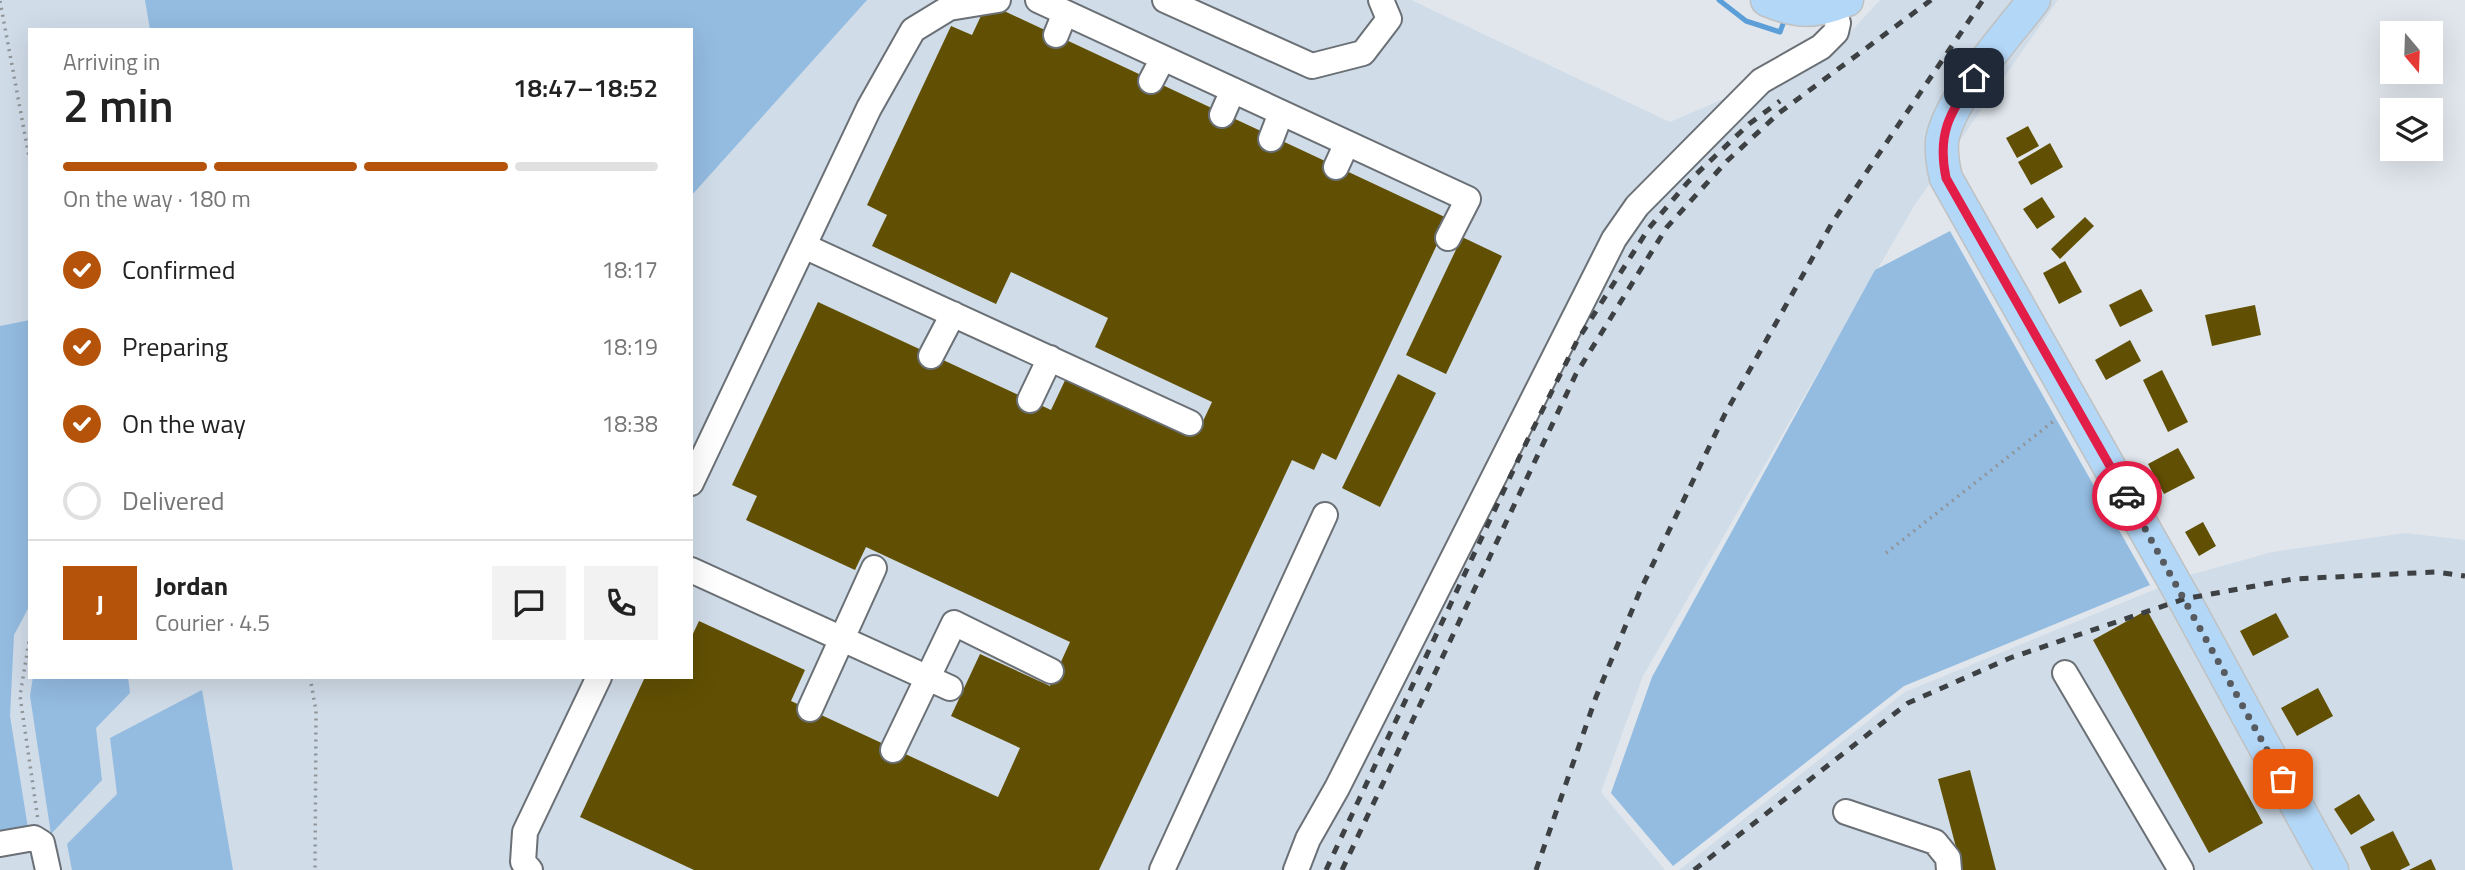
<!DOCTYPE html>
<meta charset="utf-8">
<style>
:root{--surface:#fff;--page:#f2f2f2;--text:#222;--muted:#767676;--line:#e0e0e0;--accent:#b45309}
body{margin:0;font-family:"Titillium Web",sans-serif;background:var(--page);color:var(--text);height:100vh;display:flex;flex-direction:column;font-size:26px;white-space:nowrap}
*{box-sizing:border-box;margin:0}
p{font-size:23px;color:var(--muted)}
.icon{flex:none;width:38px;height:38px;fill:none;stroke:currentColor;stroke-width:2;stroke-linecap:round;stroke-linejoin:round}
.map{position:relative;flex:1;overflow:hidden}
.sheet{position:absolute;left:28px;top:28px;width:665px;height:651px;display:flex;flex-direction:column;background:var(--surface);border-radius:0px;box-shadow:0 7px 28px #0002}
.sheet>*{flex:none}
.needle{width:46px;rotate:161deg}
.tools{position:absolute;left:2380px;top:21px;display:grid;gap:14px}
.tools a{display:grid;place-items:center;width:63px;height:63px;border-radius:0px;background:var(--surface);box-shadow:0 7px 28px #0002;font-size:35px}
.pin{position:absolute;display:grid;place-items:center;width:60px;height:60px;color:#fff;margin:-30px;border-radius:14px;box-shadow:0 4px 10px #0006}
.courier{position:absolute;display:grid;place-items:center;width:70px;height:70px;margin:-35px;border:5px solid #e11d48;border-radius:50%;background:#fff;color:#222;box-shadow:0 2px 9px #0007}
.summary em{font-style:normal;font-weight:600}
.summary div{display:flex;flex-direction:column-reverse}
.summary{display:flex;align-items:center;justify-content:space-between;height:119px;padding:0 35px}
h1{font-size:46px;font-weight:600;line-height:52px}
.bar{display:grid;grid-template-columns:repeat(4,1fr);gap:10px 7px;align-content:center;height:84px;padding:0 35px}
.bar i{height:9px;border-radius:5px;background:var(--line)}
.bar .on{background:var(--accent)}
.bar p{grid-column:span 4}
.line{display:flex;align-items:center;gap:18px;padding:0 35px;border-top:2px solid var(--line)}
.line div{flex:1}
.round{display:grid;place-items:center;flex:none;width:74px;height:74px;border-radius:0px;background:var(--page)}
ol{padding:0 35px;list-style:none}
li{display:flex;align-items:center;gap:21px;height:77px}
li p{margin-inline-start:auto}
li .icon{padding:7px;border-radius:50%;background:var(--accent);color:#fff;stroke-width:4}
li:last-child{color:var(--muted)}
li i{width:38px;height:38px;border:4px solid var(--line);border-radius:50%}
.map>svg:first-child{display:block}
.built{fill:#d0dce8;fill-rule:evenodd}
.green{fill:#94bce1}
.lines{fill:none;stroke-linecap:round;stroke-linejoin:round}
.stream{stroke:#5c9ed8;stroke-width:5}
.building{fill:#615003}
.minor-casing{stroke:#6a7075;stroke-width:28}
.major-casing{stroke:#c0c1c1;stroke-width:35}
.path{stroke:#909599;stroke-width:3.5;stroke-dasharray:2 5;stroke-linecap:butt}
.minor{stroke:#fff;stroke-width:24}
.major{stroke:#b3d7f7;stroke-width:32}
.rail{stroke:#3e4144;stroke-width:5;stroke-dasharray:9 9;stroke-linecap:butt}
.done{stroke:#575a5e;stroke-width:7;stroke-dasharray:0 12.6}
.route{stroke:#e11d48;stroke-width:9}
</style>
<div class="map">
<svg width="2465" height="870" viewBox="0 0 2465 870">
<rect width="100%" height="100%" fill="#e0e6ec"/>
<!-- built -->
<path class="built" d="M 0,0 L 1411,0 L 1670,122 L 1832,52 L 1880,0 L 2058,0 L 1914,206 L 1643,676 L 1601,792 L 1665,870 L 0,870 ZM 30,30 L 691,30 L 691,677 L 30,677 Z
M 2405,533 L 2465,540 L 2465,870 L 1679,870 L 1905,692 L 2190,575 L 2272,552 Z"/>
<!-- green -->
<path class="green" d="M 145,0 L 867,0 L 691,196 L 691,30 L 150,30 Z
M 1950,231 L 2150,585 L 1904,686 L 1673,866 L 1611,793 L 1652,677 L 1875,270 Z
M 30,320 L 30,605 L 14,635 L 10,716 L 28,828 L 0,833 L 0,326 Z
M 33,677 L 128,677 L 130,693 L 96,728 L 102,780 L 51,834 L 30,696 Z
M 202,690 L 233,870 L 72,870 L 67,844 L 117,794 L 110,738 Z"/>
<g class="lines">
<!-- stream -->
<path class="stream" d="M 1719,0 L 1746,21 L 1780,32 L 1783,24"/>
</g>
<!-- building -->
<path class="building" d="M 987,3 L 1449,219 L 1336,460 L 1322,453 L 1314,470 L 1292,460 L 1099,870 L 694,870 L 580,817 L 645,677 L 691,677 L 691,638 L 699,621 L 805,670 L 791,701 L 998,797 L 1020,748 L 951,716 L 980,654 L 1050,686 L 1070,642 L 866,547 L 855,570 L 746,520 L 757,496 L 732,485 L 818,302 L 1051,410 L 1068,374 L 1197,434 L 1212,402 L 1095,347 L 1108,318 L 1011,272 L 996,304 L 872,246 L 887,215 L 867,205 L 951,26 L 972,35 Z
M 2028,126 L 2039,146 L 2017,158 L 2006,138 Z
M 2050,143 L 2063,167 L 2031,185 L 2018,162 Z
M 2042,197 L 2055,217 L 2037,229 L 2023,209 Z
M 2085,217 L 2094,226 L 2060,259 L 2051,249 Z
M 1462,237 L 1502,256 L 1446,374 L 1406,355 Z
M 2065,261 L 2082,292 L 2059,304 L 2043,273 Z
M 2141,289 L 2153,311 L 2120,327 L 2109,305 Z
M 2255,305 L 2261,335 L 2212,346 L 2205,315 Z
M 2130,340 L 2141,361 L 2106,380 L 2095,360 Z
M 2162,370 L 2188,422 L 2168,432 L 2143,380 Z
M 1398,374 L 1436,393 L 1380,507 L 1342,488 Z
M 2178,448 L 2195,478 L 2164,494 L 2148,464 Z
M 2203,522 L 2216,546 L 2199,556 L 2185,532 Z
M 2147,610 L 2263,823 L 2209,853 L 2093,640 Z
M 2276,613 L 2289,637 L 2253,656 L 2240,631 Z
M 2318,688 L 2333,716 L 2297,736 L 2281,708 Z
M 1970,770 L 1996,870 L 1962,870 L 1938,779 Z
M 2359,794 L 2375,820 L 2351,835 L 2334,809 Z
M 2393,831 L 2410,865 L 2400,870 L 2371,870 L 2360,847 Z
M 2431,859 L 2436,870 L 2409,870 Z"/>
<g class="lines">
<!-- minor casing -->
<g class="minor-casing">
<path id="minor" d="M 1038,0 L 1468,199 L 1448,238
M 1165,0 L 1312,66 L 1363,53 L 1389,19 L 1381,0
M 1056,35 L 1065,13
M 1151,81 L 1163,58
M 1222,115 L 1233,90
M 1271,139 L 1281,113
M 1336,167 L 1347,143
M 804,246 L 1190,423
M 931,356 L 953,314
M 1030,400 L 1050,358
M 691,483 L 869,108 L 913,30 L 949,8 L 998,0
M 691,570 L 950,688
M 2065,673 L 2181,870
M 810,709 L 874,568
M 893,750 L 954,623 L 1051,671
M 1846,812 L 1935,842 L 1948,858 L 1949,870
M 0,844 L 34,838 L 42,843 L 48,870
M 530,870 L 523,862 L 525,832 L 599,677
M 1162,870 L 1325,515
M 1296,870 L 1308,839 L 1337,788 L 1614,239 L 1637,206 L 1761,81 L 1821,47 L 1836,32 L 1838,23 L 1832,6"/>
</g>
<!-- major casing -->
<g class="major-casing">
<path id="major" d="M 1767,0 C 1798,13 1815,13 1847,0
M 2034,0 C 2008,34 1948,100 1942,141 C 1941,154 1943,166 1946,178 L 2184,599 L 2332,870"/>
</g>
<!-- path -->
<path class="path" d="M 0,1 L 30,162
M 1886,553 L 2055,420
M 30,635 L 20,696 L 38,820
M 310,677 L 316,711 L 315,870"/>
<!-- minor -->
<use href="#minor" class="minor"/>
<!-- major -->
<use href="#major" class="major"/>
<!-- rail -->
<path class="rail" d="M 1326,870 L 1527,441 L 1577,341 L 1649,228 L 1688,182 L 1749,124 L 1780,101
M 1342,870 L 1576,374 L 1667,227 L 1727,161 L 1779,113 L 1931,0
M 1536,870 L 1596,697 L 1640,591 L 1725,414 L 1832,223 L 1983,0
M 1694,870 L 1908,703 L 2010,658 L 2184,599 L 2293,579 L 2435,572 L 2465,576"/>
</g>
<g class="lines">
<!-- done -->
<path class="done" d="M 2127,496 L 2283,779"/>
<!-- route -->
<path class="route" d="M 1974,78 C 1949,114 1937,134 1946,178 L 2127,496"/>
</g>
</svg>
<div class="tools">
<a><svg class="needle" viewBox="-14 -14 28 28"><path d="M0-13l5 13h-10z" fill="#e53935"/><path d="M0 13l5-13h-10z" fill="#767676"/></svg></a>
<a><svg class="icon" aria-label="layers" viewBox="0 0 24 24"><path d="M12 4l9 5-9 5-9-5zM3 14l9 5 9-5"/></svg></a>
</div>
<div class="pin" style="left:2283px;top:779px;background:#ea580c"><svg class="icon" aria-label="bag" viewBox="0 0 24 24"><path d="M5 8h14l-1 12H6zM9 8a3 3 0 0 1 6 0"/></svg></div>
<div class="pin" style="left:1974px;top:78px;background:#1f2937"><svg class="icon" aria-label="home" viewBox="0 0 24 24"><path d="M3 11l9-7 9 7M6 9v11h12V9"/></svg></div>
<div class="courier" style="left:2127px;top:496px"><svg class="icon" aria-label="car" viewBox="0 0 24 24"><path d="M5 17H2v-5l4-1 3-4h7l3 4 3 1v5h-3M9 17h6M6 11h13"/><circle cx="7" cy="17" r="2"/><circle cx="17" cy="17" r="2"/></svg></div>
<section class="sheet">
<div class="summary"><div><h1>2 min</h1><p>Arriving in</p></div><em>18:47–18:52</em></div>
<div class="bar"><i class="on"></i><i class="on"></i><i class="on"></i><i></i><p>On the way · 180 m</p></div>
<ol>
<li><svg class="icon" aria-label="check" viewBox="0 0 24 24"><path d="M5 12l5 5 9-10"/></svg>Confirmed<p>18:17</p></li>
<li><svg class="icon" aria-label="check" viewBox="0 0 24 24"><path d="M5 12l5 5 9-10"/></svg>Preparing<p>18:19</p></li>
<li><svg class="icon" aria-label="check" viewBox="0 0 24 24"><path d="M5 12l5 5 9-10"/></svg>On the way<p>18:38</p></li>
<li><i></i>Delivered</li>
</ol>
<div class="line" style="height:126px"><b class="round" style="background:var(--accent);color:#fff">J</b><div><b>Jordan</b><p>Courier · 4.5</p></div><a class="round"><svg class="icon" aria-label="chat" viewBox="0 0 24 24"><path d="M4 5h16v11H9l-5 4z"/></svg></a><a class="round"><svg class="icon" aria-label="phone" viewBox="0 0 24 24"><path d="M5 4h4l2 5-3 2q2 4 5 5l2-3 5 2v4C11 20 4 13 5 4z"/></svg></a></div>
</section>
</div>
